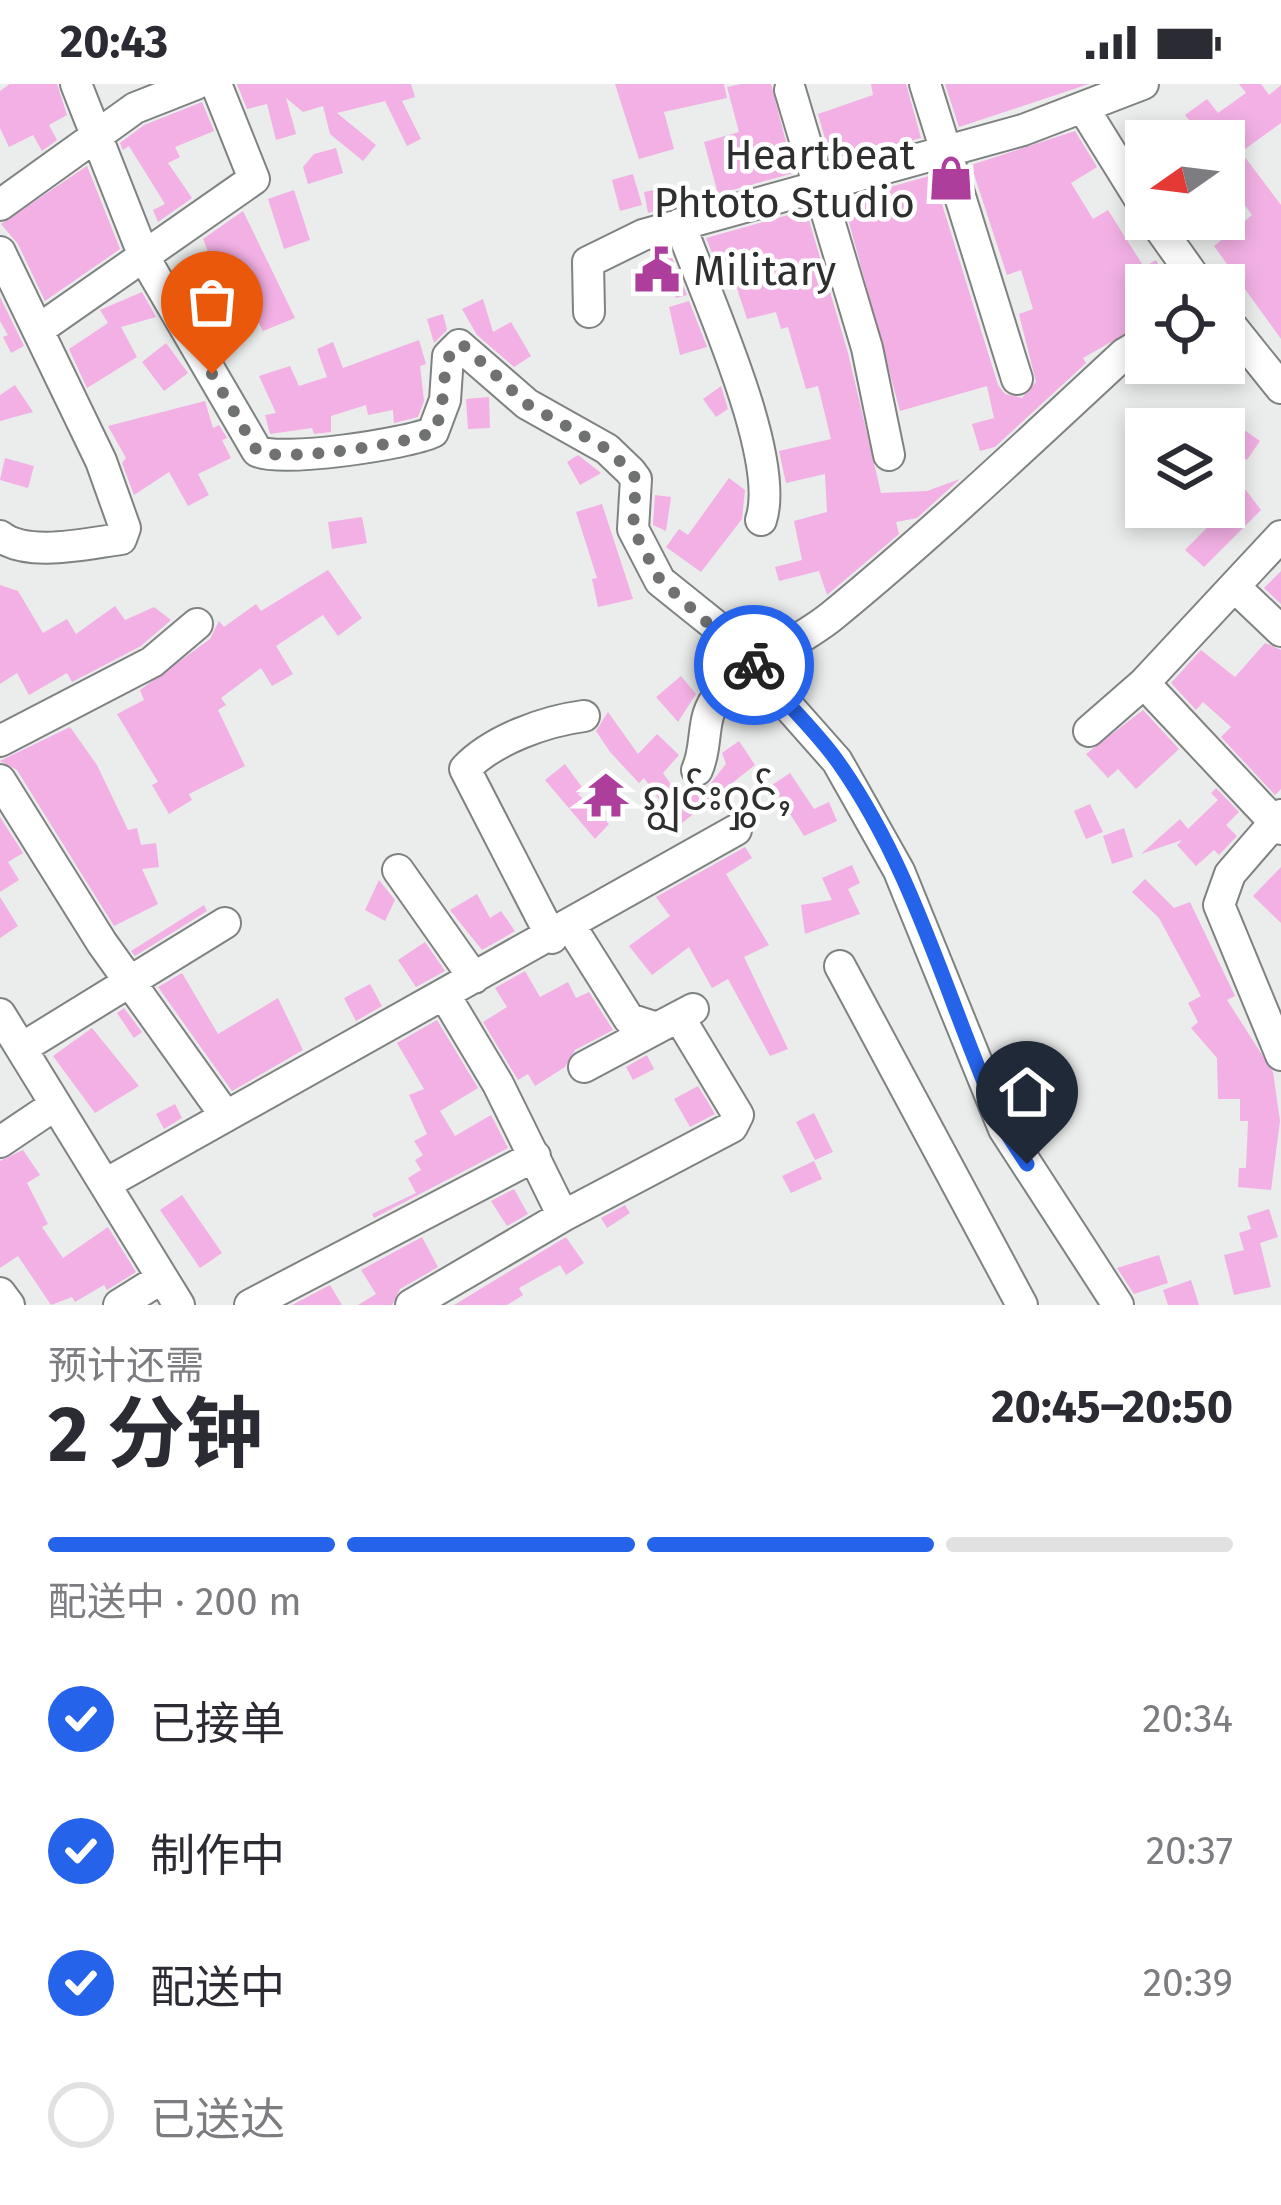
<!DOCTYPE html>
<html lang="zh">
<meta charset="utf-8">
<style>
:root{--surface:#fff;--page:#f2f2f3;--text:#2b2b33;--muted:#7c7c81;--line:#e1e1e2;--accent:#2563eb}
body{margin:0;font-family:"Fira Sans","Noto Sans SC","Noto Sans Myanmar",sans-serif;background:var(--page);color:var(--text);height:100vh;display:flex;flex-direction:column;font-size:45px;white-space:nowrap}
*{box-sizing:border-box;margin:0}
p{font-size:39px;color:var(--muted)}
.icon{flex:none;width:66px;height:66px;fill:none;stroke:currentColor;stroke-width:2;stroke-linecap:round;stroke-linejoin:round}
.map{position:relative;height:1221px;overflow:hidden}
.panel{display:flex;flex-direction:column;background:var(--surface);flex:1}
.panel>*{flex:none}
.needle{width:78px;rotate:256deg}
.tools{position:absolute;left:1125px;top:36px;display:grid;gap:24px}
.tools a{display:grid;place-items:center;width:120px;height:120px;border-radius:0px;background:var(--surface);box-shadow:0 6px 18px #0003;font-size:60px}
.pin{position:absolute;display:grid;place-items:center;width:102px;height:102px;color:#fff;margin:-123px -51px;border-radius:50% 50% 50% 0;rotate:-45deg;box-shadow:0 0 12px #0007}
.pin .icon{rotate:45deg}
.courier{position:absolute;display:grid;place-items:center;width:120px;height:120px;margin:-60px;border:9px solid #2563eb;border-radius:50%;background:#fff;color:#222;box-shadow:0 3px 15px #0007}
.overview em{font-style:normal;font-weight:700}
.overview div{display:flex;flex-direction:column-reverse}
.overview{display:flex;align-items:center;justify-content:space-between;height:204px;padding:0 48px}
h1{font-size:78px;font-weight:700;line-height:90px}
.bar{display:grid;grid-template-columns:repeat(4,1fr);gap:18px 12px;align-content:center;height:144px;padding:0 48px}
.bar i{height:15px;border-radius:9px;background:var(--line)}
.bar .on{background:var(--accent)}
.bar p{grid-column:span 4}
ol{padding:0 48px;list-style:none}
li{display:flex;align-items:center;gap:36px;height:132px}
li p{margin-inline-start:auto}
li .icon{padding:12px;border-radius:50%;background:var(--accent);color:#fff;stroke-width:4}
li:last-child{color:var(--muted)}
li i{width:66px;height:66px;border:6px solid var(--line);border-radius:50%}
.status{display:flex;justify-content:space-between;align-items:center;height:84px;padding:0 60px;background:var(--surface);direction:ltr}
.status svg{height:33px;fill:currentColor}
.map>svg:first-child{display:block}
.building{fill:#f2b0e4}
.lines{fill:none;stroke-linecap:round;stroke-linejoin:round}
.minor-casing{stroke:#7e8280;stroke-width:34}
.minor{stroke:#fff;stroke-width:30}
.done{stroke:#707271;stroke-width:12;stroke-dasharray:0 21.6}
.route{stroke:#2563eb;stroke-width:15}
.labels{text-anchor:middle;stroke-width:9;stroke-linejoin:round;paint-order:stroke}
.poi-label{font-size:42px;fill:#2e302f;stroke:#fff;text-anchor:start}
</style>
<div class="status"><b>20:43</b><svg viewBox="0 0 49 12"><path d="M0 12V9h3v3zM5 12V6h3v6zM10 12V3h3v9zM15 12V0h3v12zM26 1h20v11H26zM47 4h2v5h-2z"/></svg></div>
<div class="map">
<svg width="1281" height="1221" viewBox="0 0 1281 1221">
<rect width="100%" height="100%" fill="#eaedeb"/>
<!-- building -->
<path class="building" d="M 10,0 L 57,0 L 67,31 L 49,41 L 57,56 L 42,67 L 33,51 L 9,63 L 0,44 L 0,7 Z
M 237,0 L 411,0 L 415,13 L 402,17 L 421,55 L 407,62 L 385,17 L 337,29 L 376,61 L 363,77 L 330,50 L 323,22 L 303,28 L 286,14 L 296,50 L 276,56 L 267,20 L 247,25 Z
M 615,0 L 724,0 L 727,14 L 664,28 L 674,65 L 639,75 Z
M 741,0 L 771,0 L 794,89 L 718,110 L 704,58 L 739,48 L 727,3 Z
M 871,0 L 906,0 L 921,54 L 888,63 L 886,58 L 831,76 L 818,30 L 873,11 Z
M 945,0 L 1089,0 L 959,43 Z
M 1239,0 L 1261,0 L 1269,11 L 1281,1 L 1281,39 L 1241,68 L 1281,121 L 1281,255 L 1214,162 L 1252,131 L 1224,93 L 1224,57 L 1180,57 L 1196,45 L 1185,31 L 1207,15 L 1218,29 L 1246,9 Z
M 202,18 L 214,47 L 175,63 L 180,73 L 168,79 L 192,114 L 158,138 L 153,126 L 165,120 L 129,62 L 123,66 L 120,59 L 144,41 Z
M 1075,47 L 1097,83 L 1071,99 L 1093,135 L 1108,126 L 1144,183 L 1156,176 L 1170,201 L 1146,201 L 1146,238 L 1083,274 L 1086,279 L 995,363 L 980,367 L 972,340 L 994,334 L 987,302 L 900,327 L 843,116 L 933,91 L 998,301 L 1005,310 L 1022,314 L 1036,298 L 1019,230 L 1033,225 L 1021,186 L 1007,191 L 971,81 Z
M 336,64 L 343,89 L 308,100 L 303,83 L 314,70 Z
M 87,82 L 120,165 L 45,217 L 18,160 L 1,140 Z
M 633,90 L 642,121 L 620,127 L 612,96 Z
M 663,104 L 667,124 L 648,129 L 644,108 Z
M 294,106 L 310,156 L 284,165 L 268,115 Z
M 806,126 L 848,269 L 881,409 L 927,407 L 960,395 L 917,434 L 896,438 L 899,450 L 827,511 L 819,487 L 779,497 L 775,483 L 802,476 L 794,437 L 827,428 L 825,390 L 786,399 L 779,367 L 831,355 L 818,302 L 806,305 L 788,243 L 781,245 L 776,228 L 747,235 L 735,198 L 725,201 L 706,154 Z
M 243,127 L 295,234 L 263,247 L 227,178 L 214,183 L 203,155 Z
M 668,164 L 687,211 L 676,214 L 660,167 Z
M 142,208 L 156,233 L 121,243 L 137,273 L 87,304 L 69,265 L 108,239 L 100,226 Z
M 0,213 L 24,262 L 11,269 L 3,253 L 8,251 L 0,237 Z
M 483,215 L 493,248 L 511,238 L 531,272 L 514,283 L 477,251 L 462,225 Z
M 689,217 L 707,263 L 680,271 L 669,223 Z
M 443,230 L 447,246 L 434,259 L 427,235 Z
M 419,256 L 426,280 L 420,282 L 424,317 L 418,333 L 394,339 L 393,326 L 368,331 L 366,321 L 331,332 L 331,348 L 314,350 L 312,344 L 270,350 L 265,331 L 276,329 L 259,292 L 290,282 L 299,302 L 327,293 L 317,265 L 333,258 L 343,284 Z
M 166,259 L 188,289 L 164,307 L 142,278 Z
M 15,301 L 33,328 L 0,337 L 0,311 Z
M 721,302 L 728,325 L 716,333 L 703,315 Z
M 489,313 L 490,344 L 468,345 L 466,315 Z
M 205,317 L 213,344 L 219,341 L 227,354 L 222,356 L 231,374 L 198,390 L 209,411 L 188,422 L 169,388 L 134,411 L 122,379 L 126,374 L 108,342 Z
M 1234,339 L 1260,357 L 1247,376 L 1224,360 Z
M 578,371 L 601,389 L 580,401 L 567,378 Z
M 5,374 L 34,382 L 28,404 L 0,396 Z
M 729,394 L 745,406 L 742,435 L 701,488 L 666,463 L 679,445 L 688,451 Z
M 1245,405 L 1261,426 L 1204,483 L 1185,466 Z
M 655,411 L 671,413 L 666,447 L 653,441 Z
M 602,420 L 633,515 L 598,523 L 592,495 L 597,494 L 576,428 Z
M 362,433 L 367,459 L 332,465 L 328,438 Z
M 328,486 L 362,534 L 338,552 L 323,531 L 276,562 L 293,590 L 272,602 L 261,584 L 221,614 L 226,621 L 218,626 L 245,682 L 189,710 L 192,716 L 169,730 L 152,701 L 158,698 L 117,630 L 144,616 L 140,606 L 210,555 L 219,537 L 224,543 L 256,520 L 261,527 Z
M 1281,487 L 1281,520 L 1264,504 Z
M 0,501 L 18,507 L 43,549 L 67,535 L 76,550 L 115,522 L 125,536 L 154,523 L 171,536 L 141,562 L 72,598 L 67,589 L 29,611 L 17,589 L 0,600 Z
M 1265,559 L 1281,566 L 1281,705 L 1275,711 L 1221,653 L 1231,643 L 1203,618 L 1196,626 L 1171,599 L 1201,566 L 1235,593 Z
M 681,592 L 696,610 L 678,638 L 656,613 Z
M 1143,626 L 1179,665 L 1136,705 L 1118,685 L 1108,694 L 1086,670 Z
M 608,628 L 638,670 L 657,650 L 679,671 L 663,689 L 676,708 L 661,718 L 644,694 L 639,699 L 610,668 L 596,647 Z
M 70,643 L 97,681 L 128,746 L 137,744 L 141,761 L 156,759 L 159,783 L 142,785 L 158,820 L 114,842 L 17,686 L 0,677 Z
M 739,657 L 755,681 L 682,739 L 670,721 L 710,700 L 726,680 L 722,669 Z
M 565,680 L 584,706 L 578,710 L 609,740 L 595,755 L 545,696 Z
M 790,689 L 814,725 L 829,718 L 837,737 L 804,752 L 772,701 Z
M 1216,704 L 1239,728 L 1226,741 L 1237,752 L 1219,771 L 1214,766 L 1196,782 L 1177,761 L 1182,756 L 1141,770 L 1180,735 L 1188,745 L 1218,716 L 1211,709 Z
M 1090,720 L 1103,748 L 1086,755 L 1074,727 Z
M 0,733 L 23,769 L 8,778 L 19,796 L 0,808 Z
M 1124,744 L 1133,773 L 1112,780 L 1103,752 Z
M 745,763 L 752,774 L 726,790 L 769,861 L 744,873 L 788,965 L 770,972 L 728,895 L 712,904 L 689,863 L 652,891 L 629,862 L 670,832 L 656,813 Z
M 852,781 L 860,799 L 848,805 L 860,830 L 805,850 L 801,821 L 832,816 L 822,794 Z
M 1281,783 L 1281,839 L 1253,812 Z
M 1145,795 L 1174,824 L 1190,818 L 1235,912 L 1227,916 L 1273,988 L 1280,1037 L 1271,1106 L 1238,1103 L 1239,1084 L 1246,1084 L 1248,1037 L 1240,1037 L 1240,1015 L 1218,1015 L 1217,974 L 1191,944 L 1198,938 L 1188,919 L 1201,912 L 1159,834 L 1132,808 Z
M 379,796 L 395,816 L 385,837 L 365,826 Z
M 477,810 L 490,834 L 501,827 L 515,847 L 482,866 L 450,826 Z
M 0,813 L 18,842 L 0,854 Z
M 204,821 L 207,827 L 135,872 L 131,867 Z
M 425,858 L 445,887 L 416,903 L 398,876 Z
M 525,887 L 540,913 L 568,898 L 576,914 L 589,908 L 613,946 L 575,966 L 565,983 L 535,1002 L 528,990 L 518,996 L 483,938 L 507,923 L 495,904 Z
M 182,889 L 218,950 L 278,914 L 303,966 L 232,1007 L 158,903 Z
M 370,900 L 382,922 L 356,937 L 344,914 Z
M 124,924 L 142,948 L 134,954 L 117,929 Z
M 437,936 L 478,1004 L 440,1027 L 455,1052 L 491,1031 L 508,1064 L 374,1134 L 372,1130 L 416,1109 L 408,1094 L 421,1086 L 415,1076 L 423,1071 L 414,1057 L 427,1050 L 409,1011 L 424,1005 L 397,959 Z
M 92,944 L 139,1002 L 95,1029 L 53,972 Z
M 647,971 L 654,985 L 633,996 L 626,983 Z
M 698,1002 L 715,1030 L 690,1043 L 674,1015 Z
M 175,1020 L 182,1034 L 164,1045 L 156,1030 Z
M 814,1029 L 833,1068 L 815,1076 L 796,1038 Z
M 23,1066 L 40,1091 L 27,1099 L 48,1140 L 42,1143 L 63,1174 L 108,1143 L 136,1188 L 107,1206 L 104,1201 L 75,1218 L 72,1213 L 51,1221 L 18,1172 L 0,1184 L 0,1077 Z
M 814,1077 L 822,1095 L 791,1109 L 782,1092 Z
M 514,1105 L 528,1130 L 507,1142 L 491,1117 Z
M 182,1111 L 222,1169 L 200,1184 L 160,1126 Z
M 625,1121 L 630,1129 L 607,1144 L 601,1134 Z
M 1269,1125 L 1278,1153 L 1260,1159 L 1271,1203 L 1234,1211 L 1224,1171 L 1244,1166 L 1239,1149 L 1251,1145 L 1247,1132 Z
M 422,1153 L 438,1183 L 400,1205 L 392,1221 L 358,1221 L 376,1210 L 361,1186 Z
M 566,1153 L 584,1179 L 566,1191 L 560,1181 L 519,1204 L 523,1211 L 507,1221 L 454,1221 Z
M 1159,1171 L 1168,1199 L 1134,1210 L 1117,1184 Z
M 1191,1196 L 1199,1221 L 1168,1221 L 1163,1206 Z
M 330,1201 L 342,1221 L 292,1221 Z"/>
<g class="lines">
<!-- minor casing -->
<g class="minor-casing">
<path id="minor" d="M 76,0 L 145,175 L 257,367 C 279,379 408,360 433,348 L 445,316 L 448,272 L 459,261 L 527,320 L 607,365 L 630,387 L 636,395 L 633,445 L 660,497 L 721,546 L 837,677 L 899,787 L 1004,1045 L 1118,1221
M 925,0 L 1017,295
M 790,6 L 867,264 L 889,371
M 1084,25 L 1146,125
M 0,121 L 135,24 L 196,0
M 1153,135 L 1200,201
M 680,140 C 704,208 782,373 761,436
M 0,168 L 101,377 L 125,444 L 121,455 C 89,459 27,474 0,452
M 589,228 L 588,178 L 643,151 L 1023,46 L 1143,0
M 1224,233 L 1281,304
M 38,246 L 254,95 L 216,0
M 1237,505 L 1281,547
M 1144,599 L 1281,745
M 1089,647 L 1144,599 L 1281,452
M 0,657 L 152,578 L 197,540
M 697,686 C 709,660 699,633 720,610 C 752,576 796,561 832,532 C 933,449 1028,359 1124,270 L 1146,257
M 0,696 L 102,859 L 225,1031
M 1281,731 L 1230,790 L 1219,821 L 1281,971
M 398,786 L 474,894
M 571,843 L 629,935 L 657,944 L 693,925
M 552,854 L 465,685 C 492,656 545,637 584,632
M 840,882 L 1022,1221
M 0,930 L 179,1221
M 22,964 L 225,839
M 584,983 L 657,944
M 0,1058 L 55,1021
M 107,1099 L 736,746
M 563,1132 L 732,1043 L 738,1031 L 679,933
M 0,1209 L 9,1221
M 119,1221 L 162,1194
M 250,1221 L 535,1072
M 411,1221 L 563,1132 L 498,1000 L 444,910"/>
</g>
<!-- minor -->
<use href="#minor" class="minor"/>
</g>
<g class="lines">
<!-- done -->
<path class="done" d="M 212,290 L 257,367 C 278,379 408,360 433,348 C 449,322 438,284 455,262 L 464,262 L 527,320 L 607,365 L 630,387 L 636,395 L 633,445 L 660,496 L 754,581"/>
<!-- route -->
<path class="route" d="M 754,581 C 781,615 814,644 838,678 C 916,788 949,924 1004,1045 L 1027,1080"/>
</g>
<!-- icons -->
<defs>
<g id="shop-bare" transform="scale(3.6)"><path d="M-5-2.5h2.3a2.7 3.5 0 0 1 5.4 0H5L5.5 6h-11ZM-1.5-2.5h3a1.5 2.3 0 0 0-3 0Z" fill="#ad3e9c" stroke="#fff" stroke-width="2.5" paint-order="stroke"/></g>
<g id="civic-bare" transform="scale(3.6)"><path d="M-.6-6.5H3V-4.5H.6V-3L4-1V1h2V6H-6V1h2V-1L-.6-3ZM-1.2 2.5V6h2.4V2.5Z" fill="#ad3e9c" stroke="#fff" stroke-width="2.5" paint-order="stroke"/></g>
<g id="temple-bare" transform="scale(3.6)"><path d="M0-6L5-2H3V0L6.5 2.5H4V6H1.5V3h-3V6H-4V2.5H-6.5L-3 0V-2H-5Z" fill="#ad3e9c" stroke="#fff" stroke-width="2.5" paint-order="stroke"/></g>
</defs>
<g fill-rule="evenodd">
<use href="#shop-bare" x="951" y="94"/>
<use href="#civic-bare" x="657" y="186"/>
<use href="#temple-bare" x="606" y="711"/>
</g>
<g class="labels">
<!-- poi labels -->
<g class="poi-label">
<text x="915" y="85" text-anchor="end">Heartbeat<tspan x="915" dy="48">Phtoto Studio</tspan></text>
<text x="693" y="201">Military</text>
<text x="642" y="726">ၵျွင်းႁွင်ႇ</text>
</g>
</g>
</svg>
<div class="tools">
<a><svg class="needle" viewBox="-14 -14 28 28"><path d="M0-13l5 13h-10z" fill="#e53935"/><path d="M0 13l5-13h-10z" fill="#7c7c81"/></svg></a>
<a><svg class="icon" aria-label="locate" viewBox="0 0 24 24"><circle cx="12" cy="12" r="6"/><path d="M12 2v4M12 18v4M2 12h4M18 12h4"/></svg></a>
<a><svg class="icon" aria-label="layers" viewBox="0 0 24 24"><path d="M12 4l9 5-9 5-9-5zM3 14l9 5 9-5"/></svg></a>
</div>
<div class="pin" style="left:212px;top:290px;background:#ea580c"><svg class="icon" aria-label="bag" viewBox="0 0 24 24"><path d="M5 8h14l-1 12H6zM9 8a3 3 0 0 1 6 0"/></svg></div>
<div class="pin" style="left:1027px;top:1080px;background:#1f2937"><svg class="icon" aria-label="home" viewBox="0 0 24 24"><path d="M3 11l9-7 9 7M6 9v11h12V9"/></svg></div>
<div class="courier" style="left:754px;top:581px"><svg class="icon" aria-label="bike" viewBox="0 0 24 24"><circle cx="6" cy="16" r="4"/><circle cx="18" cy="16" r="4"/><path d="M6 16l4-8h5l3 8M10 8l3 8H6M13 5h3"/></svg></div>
</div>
<section class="panel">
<div class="overview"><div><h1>2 分钟</h1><p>预计还需</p></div><em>20:45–20:50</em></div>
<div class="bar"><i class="on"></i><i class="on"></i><i class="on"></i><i></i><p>配送中 · 200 m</p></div>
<ol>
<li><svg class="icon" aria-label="check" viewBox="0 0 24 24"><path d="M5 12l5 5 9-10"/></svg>已接单<p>20:34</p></li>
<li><svg class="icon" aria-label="check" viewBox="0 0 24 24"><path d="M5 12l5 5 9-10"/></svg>制作中<p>20:37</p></li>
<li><svg class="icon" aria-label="check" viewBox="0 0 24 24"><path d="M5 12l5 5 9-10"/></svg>配送中<p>20:39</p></li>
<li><i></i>已送达</li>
</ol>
</section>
